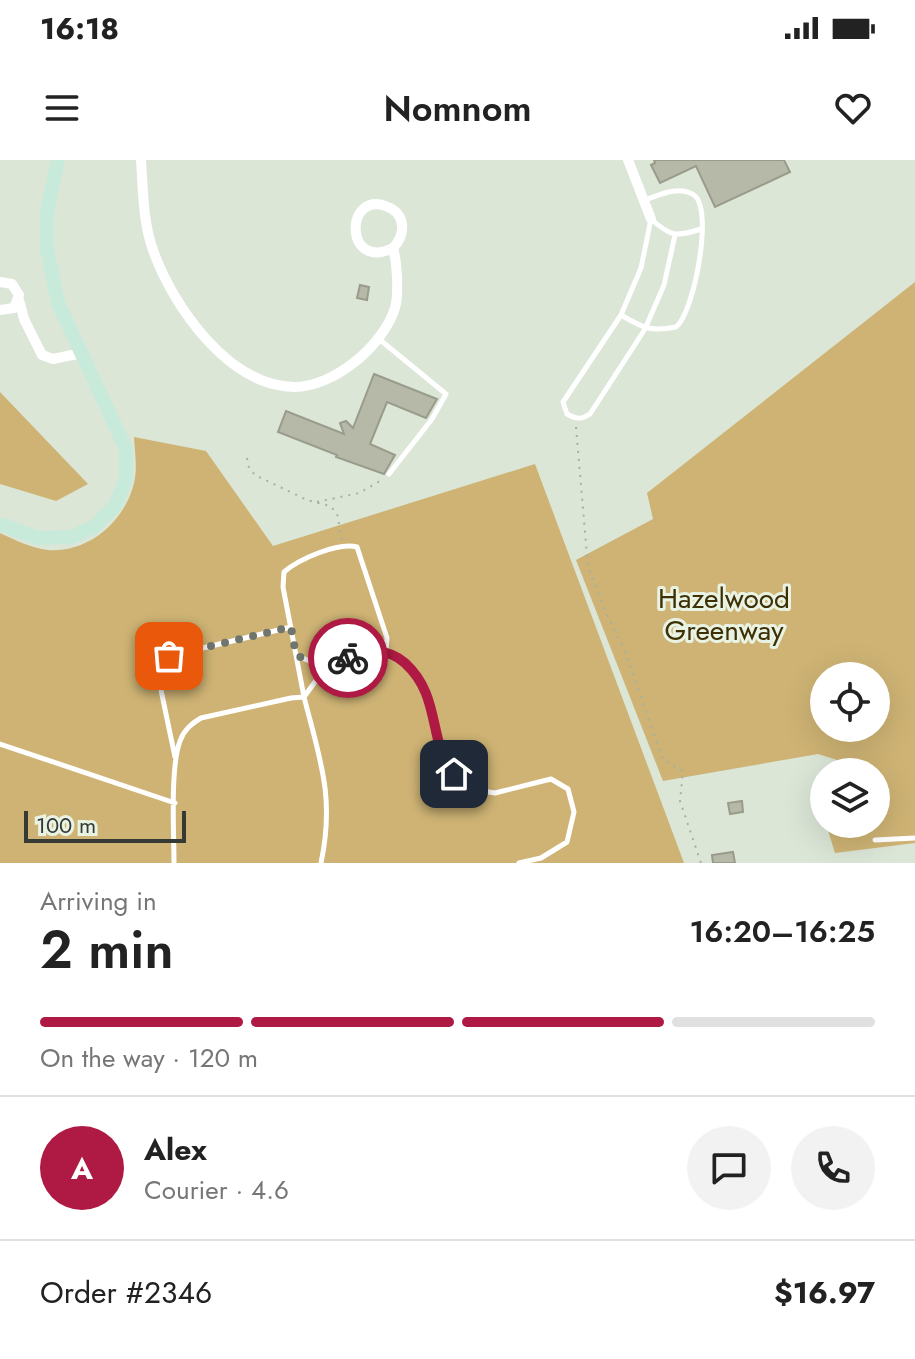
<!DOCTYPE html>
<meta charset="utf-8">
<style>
:root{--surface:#fff;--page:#f2f2f2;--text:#222;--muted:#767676;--line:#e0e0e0;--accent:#ae1a43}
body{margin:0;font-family:Jost,sans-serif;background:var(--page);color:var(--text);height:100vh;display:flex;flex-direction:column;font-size:30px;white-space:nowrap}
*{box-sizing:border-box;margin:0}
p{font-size:26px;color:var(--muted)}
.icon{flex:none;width:44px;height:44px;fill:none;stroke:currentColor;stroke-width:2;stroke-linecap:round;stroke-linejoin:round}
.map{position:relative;height:703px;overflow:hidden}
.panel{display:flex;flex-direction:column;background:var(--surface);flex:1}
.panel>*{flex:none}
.fabs{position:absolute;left:810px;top:502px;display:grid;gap:16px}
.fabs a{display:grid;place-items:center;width:80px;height:80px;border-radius:50%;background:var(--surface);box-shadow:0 8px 32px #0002;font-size:40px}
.scale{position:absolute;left:24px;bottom:20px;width:162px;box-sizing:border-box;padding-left:8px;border:4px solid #363a35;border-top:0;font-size:22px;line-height:28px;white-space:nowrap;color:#363a35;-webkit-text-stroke:6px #e9f3e4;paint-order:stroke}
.pin{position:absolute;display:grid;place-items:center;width:68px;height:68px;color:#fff;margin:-34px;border-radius:16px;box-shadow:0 4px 12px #0006}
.courier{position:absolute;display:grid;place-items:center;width:80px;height:80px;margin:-40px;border:6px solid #ae1a43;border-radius:50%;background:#fff;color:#222;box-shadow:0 2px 10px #0007}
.overview em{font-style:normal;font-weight:600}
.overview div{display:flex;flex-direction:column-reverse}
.overview{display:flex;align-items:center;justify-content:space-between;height:136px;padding:0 40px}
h1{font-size:52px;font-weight:600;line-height:60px}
.bar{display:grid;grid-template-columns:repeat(4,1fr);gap:12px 8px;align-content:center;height:96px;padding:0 40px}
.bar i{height:10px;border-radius:6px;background:var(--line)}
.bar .active{background:var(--accent)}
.bar p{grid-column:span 4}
.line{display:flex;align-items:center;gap:20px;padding:0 40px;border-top:2px solid var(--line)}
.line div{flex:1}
.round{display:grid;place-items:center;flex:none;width:84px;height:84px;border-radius:42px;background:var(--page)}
.status{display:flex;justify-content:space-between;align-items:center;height:56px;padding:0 40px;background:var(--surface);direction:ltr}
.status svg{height:22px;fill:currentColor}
header{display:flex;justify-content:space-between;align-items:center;height:104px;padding:0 40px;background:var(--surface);font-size:36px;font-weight:600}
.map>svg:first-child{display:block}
.green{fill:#ceb374;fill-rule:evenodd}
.building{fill:#b7b9a8;stroke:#999b8b;stroke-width:2}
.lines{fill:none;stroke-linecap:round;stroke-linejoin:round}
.path{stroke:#a6afa3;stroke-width:2;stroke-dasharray:2 6;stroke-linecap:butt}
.lane{stroke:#fff;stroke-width:5}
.street{stroke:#fff;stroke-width:10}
.secondary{stroke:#c8eadb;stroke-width:14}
.done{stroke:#70766e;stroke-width:8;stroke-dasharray:0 14.4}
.route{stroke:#ae1a43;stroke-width:10}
.labels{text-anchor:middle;stroke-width:6;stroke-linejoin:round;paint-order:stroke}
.park-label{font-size:28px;fill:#3e2f04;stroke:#e9f3e4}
</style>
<div class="status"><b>16:18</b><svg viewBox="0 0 49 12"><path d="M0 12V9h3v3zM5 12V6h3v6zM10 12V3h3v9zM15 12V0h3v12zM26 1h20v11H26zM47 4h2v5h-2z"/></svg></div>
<header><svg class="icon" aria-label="menu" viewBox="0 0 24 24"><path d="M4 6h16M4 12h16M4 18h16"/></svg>Nomnom<svg class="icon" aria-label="heart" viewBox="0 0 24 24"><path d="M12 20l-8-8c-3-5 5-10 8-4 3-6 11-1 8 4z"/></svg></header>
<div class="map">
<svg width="915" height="703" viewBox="0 0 915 703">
<rect width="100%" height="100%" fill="#dbe6d7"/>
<!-- green -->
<path class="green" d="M 915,122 L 915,683 L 835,693 L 826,664 L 876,664 L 876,612 L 840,612 L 837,600 L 818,594 L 663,621 L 576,400 L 653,359 L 647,333 ZM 824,516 L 876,516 L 876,568 L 824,568 Z
M 0,232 L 88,324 L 56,341 L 0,324 Z
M 134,277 L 206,291 L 273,386 L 535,304 L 684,703 L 0,703 L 0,373 C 15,380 31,388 48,390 C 87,393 122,364 133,327 C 138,311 135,294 134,277 Z"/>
<!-- building -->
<path class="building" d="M 654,0 L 784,0 L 790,12 L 715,47 L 696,6 L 660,23 L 651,5 L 655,3 Z
M 360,125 L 369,127 L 367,140 L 357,138 Z
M 374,214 L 437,239 L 426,258 L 387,242 L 370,284 L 395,295 L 384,314 L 336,297 L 337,295 L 278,272 L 286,251 L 344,274 L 340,263 L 346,261 L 353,268 Z
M 742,641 L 743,652 L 730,654 L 728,643 Z
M 733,692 L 735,703 L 713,703 L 712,695 Z"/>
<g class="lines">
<!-- path -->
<path class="path" d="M 576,267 L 588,407 L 605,451 L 625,491 L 663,600 L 683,611 L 680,641 L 701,703
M 247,298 L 249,308 L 255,315 L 307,340 L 330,346 L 337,353 L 342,380
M 317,342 L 359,333 L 382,320"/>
<!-- lane -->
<path class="lane" d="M 675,75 L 664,125 L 645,169 L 590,254 C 581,260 576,259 567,254 L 563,242 L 621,155 L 641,108 L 651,59 C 671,77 676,77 701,69
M 621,155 C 643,168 650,172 676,167 C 694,153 714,49 694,35 C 679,25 659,35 645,40
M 379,179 L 446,234 L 432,259 L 389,314
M 296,495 L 314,503 L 327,504
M 0,584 L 175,643
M 175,597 L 157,511 L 169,496 L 291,467
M 875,680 L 915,678
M 174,703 C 174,672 170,608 180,581 C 184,570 191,564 201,558 L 291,538 L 304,537 L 283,427 L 284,412 C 299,399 338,382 357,387 L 387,478 L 386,491
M 321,703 C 335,637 320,600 304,537 L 328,504 L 366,492 L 386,491 L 395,494 L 417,514 L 431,542 L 443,600 L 465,628 L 495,633 L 551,619 L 568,629 L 574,652 L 567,682 L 541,698 L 519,703"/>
<!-- street -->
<path class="street" d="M 141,0 C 143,29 143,63 153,90 C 173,147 229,226 294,227 C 334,227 383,186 395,148 C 399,134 397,102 393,88 C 405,76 407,55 388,47 C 345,28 343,112 393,88
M 628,0 L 651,59
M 0,122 L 12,124 L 19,135 L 14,148 L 0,150
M 19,140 L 24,159 L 42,195 L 53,199 L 82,193"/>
<!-- secondary -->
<path class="secondary" d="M 0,364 L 38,378 L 71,377 L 94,367 L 115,346 L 126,319 L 126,289 L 58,143 L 47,89 L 47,52 L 58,0"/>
</g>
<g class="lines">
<!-- done -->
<path class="done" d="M 169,496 L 291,467 L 296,495 C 318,505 325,505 348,498"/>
<!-- route -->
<path class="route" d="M 348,498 C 370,491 387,487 405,503 C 442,537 427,580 454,614"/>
</g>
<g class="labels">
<!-- park labels -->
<g class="park-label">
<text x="724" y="448">Hazelwood<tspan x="724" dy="32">Greenway</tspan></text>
</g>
</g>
</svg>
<div class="fabs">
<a><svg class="icon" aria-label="locate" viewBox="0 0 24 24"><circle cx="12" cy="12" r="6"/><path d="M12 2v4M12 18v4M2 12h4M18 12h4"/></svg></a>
<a><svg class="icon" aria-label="layers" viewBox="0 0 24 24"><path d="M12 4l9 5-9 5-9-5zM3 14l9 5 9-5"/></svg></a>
</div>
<div class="scale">100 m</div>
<div class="pin" style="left:169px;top:496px;background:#ea580c"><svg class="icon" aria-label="bag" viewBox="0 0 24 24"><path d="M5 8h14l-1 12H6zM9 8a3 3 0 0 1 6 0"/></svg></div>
<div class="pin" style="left:454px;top:614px;background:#1f2937"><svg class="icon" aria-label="home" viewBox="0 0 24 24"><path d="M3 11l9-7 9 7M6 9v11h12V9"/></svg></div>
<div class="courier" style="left:348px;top:498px"><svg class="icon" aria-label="bike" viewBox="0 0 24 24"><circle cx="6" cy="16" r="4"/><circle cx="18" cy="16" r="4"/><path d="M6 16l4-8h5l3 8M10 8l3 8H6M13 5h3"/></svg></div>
</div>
<section class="panel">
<div class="overview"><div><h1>2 min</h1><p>Arriving in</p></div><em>16:20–16:25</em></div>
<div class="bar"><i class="active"></i><i class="active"></i><i class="active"></i><i></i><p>On the way · 120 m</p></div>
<div class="line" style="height:144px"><b class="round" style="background:var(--accent);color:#fff">A</b><div><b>Alex</b><p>Courier · 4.6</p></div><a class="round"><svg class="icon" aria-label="chat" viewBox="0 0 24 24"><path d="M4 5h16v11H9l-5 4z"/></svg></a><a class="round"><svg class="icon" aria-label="phone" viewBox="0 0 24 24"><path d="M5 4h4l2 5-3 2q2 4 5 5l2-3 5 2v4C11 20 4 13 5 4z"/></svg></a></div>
<div class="line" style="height:104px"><div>Order #2346</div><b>$16.97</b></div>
</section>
